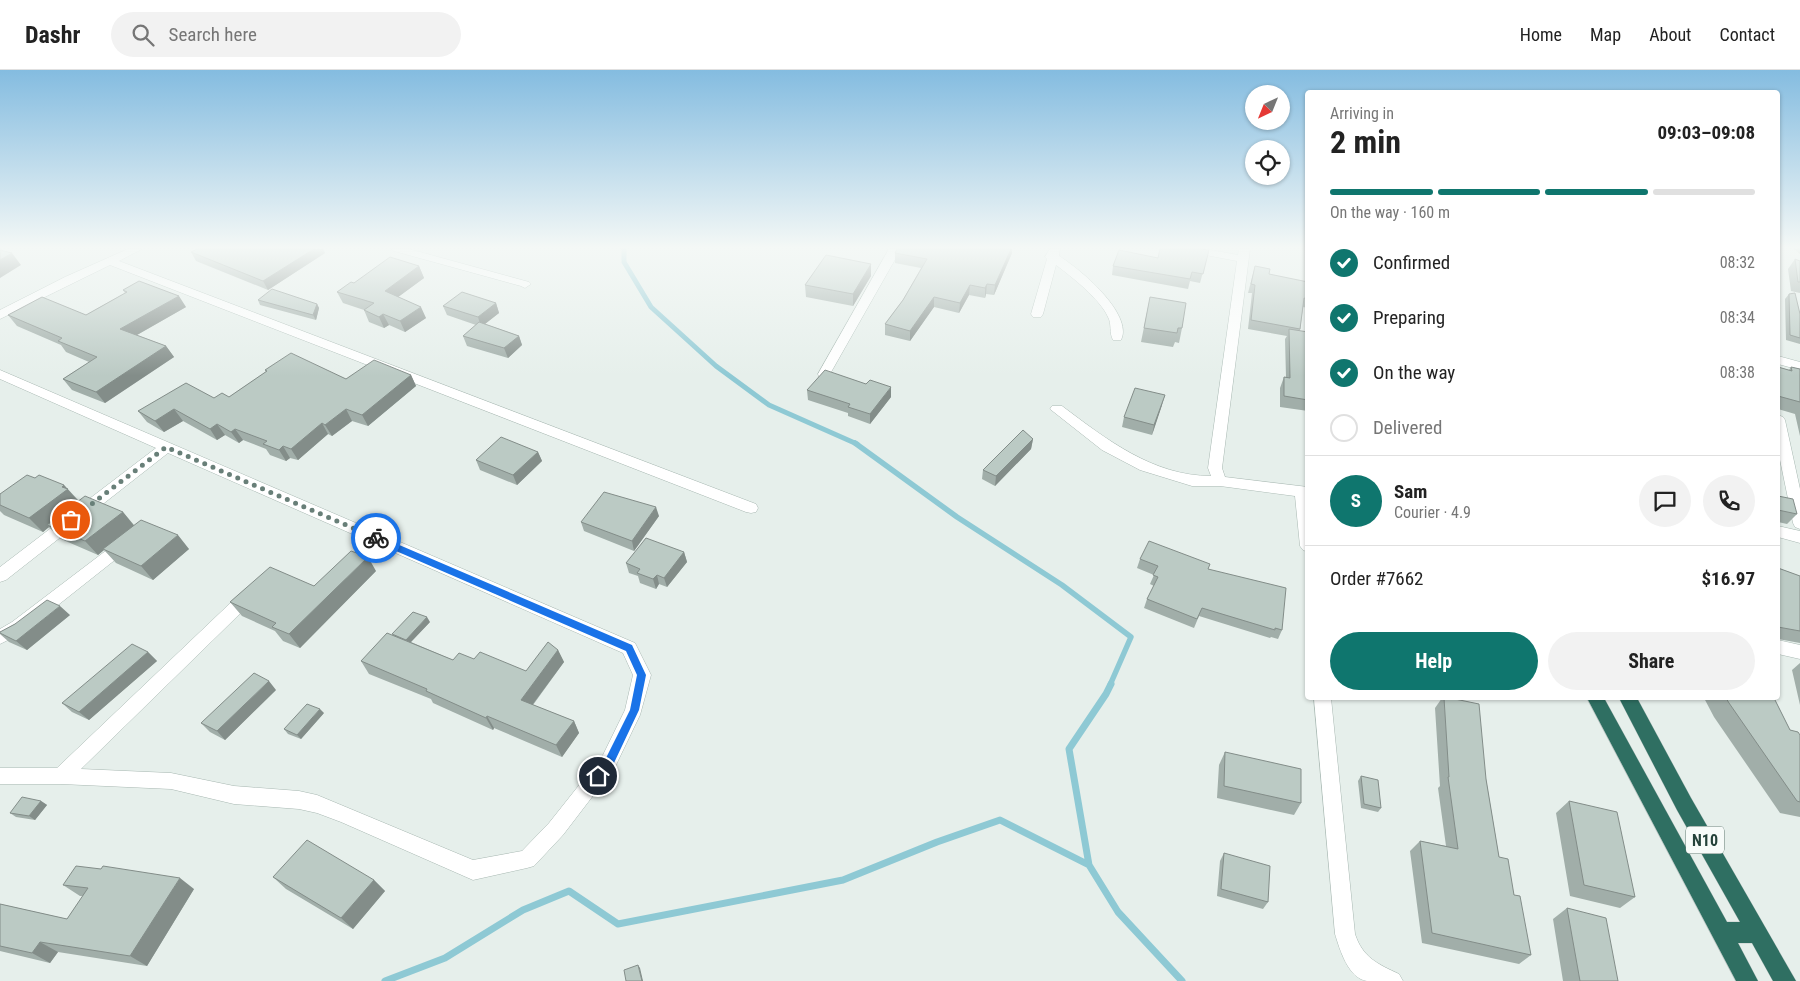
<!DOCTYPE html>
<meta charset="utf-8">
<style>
:root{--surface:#fff;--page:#f2f2f2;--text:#222;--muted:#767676;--line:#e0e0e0;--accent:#0f766e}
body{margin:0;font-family:"Roboto Condensed",sans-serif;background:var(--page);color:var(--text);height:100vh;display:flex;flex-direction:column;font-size:19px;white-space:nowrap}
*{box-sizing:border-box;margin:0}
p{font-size:16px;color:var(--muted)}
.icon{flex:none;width:28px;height:28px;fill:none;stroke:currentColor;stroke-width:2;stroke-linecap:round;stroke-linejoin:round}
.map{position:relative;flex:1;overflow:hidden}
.panel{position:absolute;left:1305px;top:20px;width:475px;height:610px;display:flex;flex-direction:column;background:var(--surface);border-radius:5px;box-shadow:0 1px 4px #0004}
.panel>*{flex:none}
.needle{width:32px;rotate:223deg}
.buttons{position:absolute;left:1245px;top:15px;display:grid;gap:10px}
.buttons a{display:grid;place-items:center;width:45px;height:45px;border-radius:50%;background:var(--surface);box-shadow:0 1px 4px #0004;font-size:25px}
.pin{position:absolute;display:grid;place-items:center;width:42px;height:42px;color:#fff;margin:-21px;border:2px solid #fff;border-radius:50%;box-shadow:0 1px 5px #0007}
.courier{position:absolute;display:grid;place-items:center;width:50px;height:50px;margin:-25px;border:4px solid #1a73e8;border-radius:50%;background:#fff;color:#222;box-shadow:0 1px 6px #0007}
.head em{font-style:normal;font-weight:700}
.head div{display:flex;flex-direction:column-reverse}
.head{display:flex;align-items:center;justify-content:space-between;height:85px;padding:0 25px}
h1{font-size:32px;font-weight:700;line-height:38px}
.bar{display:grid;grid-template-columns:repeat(4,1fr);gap:8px 5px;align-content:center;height:60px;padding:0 25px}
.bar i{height:6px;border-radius:4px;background:var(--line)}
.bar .active{background:var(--accent)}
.bar p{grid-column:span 4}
.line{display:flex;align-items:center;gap:12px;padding:0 25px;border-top:1px solid var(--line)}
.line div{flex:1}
.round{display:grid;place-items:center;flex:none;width:52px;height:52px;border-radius:26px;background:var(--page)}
ol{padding:0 25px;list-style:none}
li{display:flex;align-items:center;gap:15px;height:55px}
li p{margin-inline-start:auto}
li .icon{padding:5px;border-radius:50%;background:var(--accent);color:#fff;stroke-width:4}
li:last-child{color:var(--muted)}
li i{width:28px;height:28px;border:2px solid var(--line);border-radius:50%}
.cta{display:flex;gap:10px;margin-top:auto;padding:10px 25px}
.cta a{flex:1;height:58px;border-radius:30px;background:var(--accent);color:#fff;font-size:20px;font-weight:700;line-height:58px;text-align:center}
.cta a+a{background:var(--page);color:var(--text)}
header{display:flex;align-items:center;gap:30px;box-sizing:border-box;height:70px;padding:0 25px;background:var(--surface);border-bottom:1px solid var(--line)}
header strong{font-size:24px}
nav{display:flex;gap:28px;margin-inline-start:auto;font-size:18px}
.search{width:350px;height:45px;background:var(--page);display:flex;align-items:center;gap:12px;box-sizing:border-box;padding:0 18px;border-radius:28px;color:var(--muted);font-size:19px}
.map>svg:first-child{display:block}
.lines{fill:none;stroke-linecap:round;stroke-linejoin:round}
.stream-far2{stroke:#8ec9d4;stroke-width:5}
.stream-far1{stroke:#8ec9d4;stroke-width:5.5}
.stream{stroke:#8ec9d4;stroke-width:7}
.minor-casing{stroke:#a8b8b2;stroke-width:1}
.highway-casing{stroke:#c2cac8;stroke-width:1}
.minor{fill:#fff;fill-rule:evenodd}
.highway{fill:#2f6f62;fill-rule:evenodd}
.wall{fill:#a1aea9}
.shaded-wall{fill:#838d89}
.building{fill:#bbcac4;stroke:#838d89}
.route{fill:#1a73e8}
.done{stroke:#687f78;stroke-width:5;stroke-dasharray:0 9}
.labels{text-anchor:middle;stroke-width:4.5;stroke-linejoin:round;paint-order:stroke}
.shield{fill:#f7fbf9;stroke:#637a73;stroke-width:1}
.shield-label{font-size:16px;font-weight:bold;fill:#24423a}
</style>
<header>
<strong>Dashr</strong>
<div class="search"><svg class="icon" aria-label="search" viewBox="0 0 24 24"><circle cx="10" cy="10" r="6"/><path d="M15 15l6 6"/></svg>Search here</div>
<nav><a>Home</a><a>Map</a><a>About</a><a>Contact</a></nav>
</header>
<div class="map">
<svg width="1800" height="911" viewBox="0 0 1800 911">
<rect width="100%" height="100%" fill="#e6efeb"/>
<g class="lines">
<!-- stream-far2 -->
<path class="stream-far2" d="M 624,179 L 624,192 L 651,237 L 716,296 L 769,335 L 857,374"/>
<!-- stream-far1 -->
<path class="stream-far1" d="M 855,373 L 957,447 L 1062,515 L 1131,567 L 1110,615"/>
<!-- stream -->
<path class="stream" d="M 1111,614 L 1106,624 L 1069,679 L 1089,795 L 1118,842 L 1182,911
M 385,911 L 445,888 L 523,840 L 569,821 L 618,854 L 843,810 L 937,772 L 1000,750 L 1089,795"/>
<!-- minor casing -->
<g class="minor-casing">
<path id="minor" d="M 128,179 L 142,179 L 119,191 L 756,434 L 758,438 L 756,442 L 751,443 L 746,442 L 110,195 L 0,249 L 0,240 L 65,207 Z
M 392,179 L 409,179 L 529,212 L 531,214 L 525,218 L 521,216 L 394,181 Z
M 889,179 L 901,179 L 830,304 L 824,308 L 819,307 L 818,304 Z
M 1050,179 L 1060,179 L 1059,186 C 1079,198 1134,244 1121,270 L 1113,270 C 1109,263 1112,254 1108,247 C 1100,229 1072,207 1056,195 L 1043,244 L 1041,247 L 1033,247 L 1031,244 L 1047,189 L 1045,187 Z
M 1184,179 L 1205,179 L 1238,185 L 1239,179 L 1250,179 L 1222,398 L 1225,407 L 1308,417 L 1308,482 L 1303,480 L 1300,476 L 1295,426 L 1220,416 L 1192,416 L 1140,400 L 1102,380 L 1050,339 L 1052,336 L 1062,336 C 1106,369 1153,406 1211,406 L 1208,398 L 1237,191 L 1190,182 Z
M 1778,286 L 1800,292 L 1800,300 L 1778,294 Z
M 0,300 L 635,573 L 651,605 L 640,645 L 615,697 L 563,765 L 534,796 L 527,798 L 473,810 L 341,752 L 317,743 L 299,739 L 234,734 L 171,719 L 61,714 L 0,714 L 0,698 L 57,698 L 243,521 L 249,519 L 255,521 L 257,525 L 255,529 L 81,699 L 171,703 L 234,716 L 299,721 L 317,725 L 473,790 L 522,781 L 549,753 L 603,685 L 625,640 L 633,605 L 623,583 L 168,383 L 6,510 L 0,512 L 0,497 L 156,378 L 0,309 Z
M 1778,345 L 1783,347 L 1785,350 L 1800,419 L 1800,459 L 1795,457 L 1793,453 L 1778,380 Z
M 1778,456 L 1800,461 L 1800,473 L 1778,467 Z
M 125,468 L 130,470 L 133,474 L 130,478 L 24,562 L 0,574 L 0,559 L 12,552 L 120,470 Z
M 1778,570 L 1800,575 L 1800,589 L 1778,584 Z
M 1314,628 L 1331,628 L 1355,864 C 1363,888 1378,894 1399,904 L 1403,911 C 1391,911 1378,911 1367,911 C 1348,908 1340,880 1335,864 Z"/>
</g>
<!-- highway casing -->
<g class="highway-casing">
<path id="highway" d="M 1587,628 L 1604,628 L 1727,852 L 1740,852 L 1677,740 L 1619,628 L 1637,628 L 1691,728 L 1796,911 L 1773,911 L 1752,873 L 1738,873 L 1758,911 L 1736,911 Z"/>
</g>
<!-- minor -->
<use href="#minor" class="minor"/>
<!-- highway -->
<use href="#highway" class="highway"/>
</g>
<!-- wall -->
<path class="wall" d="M 197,179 L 323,179 L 325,183 L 268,220 L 196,191 L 191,182 Z
M 1794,179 L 1800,179 L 1800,184 Z
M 1209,180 L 1200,213 L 1190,211 L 1188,219 L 1112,205 L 1113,196 Z
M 895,183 L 1012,183 L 994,225 L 986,224 L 985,228 L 969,225 L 959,243 L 934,237 L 910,271 L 885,265 L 885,254 L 903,230 L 921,198 L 895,193 Z
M 1795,189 L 1800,191 L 1800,223 L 1791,221 L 1788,199 Z
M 419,196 L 424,208 L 398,227 L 426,248 L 405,262 L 389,255 L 384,258 L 369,252 L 364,240 L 343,233 L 337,222 L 354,213 Z
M 1255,196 L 1269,204 L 1305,212 L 1308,205 L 1308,238 L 1303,237 L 1300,261 L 1308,262 L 1308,341 L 1280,337 L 1280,318 L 1284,307 L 1286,307 L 1285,269 L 1287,266 L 1248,259 L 1252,223 L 1248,223 Z
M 871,206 L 853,236 L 806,227 L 805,215 Z
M 123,220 L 186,237 L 137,265 L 166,276 L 174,287 L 105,333 L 72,320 L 63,309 L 89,292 L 66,282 L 61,275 L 17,256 L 8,245 L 86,245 L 125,223 Z
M 1789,224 L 1800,244 L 1800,274 L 1786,270 L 1785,229 Z
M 1150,227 L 1182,258 L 1179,273 L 1175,272 L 1173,277 L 1141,272 Z
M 258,230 L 317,234 L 319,238 L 316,250 L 260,235 Z
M 496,233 L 499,243 L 485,254 L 519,266 L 522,275 L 508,288 L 467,276 L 463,266 L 476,255 L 447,245 L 443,236 Z
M 1778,297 L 1789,300 L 1791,297 L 1800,299 L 1800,366 L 1795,344 L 1778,339 Z
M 265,300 L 346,309 L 411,305 L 416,316 L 368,356 L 352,351 L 332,366 L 328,364 L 298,390 L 290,388 L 286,391 L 270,385 L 266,379 L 243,370 L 239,373 L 225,365 L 217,370 L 183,351 L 164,362 L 147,352 L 138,341 L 214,328 L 229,327 L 266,302 Z
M 807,320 L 891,327 L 870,354 L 848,346 L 848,343 L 808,330 Z
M 1162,335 L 1152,365 L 1122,357 L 1124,347 Z
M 1033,369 L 1031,379 L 995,416 L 982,409 L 983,400 Z
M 538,382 L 542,391 L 517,415 L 480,400 L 476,390 Z
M 35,408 L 64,415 L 79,431 L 123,442 L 134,455 L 189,479 L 153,510 L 116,493 L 104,480 L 98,485 L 61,469 L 49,457 L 43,462 L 4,445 L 0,441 L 0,424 Z
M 1778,426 L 1797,444 L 1787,454 L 1778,452 Z
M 659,446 L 634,481 L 584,461 L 581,452 Z
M 684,482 L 687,492 L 667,517 L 659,514 L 656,519 L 640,513 L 638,506 L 629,503 L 626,493 Z
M 1140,489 L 1208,499 L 1282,560 L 1278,569 L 1271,567 L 1270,568 L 1199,546 L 1194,558 L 1144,538 L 1147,529 L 1154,516 L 1150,514 L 1154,505 L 1137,498 Z
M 1778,498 L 1800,506 L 1800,573 L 1778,569 Z
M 376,501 L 300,578 L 283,571 L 275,561 L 242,546 L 230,532 L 314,516 Z
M 70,545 L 27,580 L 9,572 L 0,564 L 0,562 L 15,554 Z
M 430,552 L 411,572 L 453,590 L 474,589 L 526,601 L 558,580 L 564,592 L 533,635 L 574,651 L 579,663 L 562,687 L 494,658 L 493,660 L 433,633 L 431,629 L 369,604 L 361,591 L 393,565 Z
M 148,582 L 157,591 L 89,650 L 72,642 L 62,633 Z
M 1800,593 L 1800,635 L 1792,600 Z
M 276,620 L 225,670 L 210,662 L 201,653 Z
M 1442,628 L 1444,628 L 1486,709 L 1499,787 L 1514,825 L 1531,885 L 1519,894 L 1422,873 L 1410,781 L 1420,771 L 1446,776 L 1438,718 L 1440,716 L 1435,638 Z
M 1704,628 L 1774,628 L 1790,660 L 1800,665 L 1800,747 L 1780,743 L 1714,647 Z
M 324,643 L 301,669 L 288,664 L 284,659 Z
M 1225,682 L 1301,733 L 1294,745 L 1217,728 L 1219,695 Z
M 1361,706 L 1381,738 L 1378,742 L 1361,738 L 1358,711 Z
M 41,731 L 47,735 L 35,750 L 16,747 L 10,743 Z
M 1569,731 L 1635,827 L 1620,838 L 1570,826 L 1556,743 Z
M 1224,783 L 1268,832 L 1263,839 L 1217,826 L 1220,791 Z
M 273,807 L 374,810 L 385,821 L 353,859 L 286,819 Z
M 63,815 L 194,819 L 147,896 L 58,882 L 50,893 L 0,881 L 0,834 L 67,849 L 83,826 L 80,826 Z
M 1567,838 L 1618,911 L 1563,911 L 1553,849 Z"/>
<!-- shaded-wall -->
<path class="shaded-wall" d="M 314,179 L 323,179 L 325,183 L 268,220 L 263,211 Z
M 1011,179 L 1012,179 L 1012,183 L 994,225 L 995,215 Z
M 12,183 L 21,195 L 0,208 L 0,190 Z
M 871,194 L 871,206 L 853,236 L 853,224 Z
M 419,196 L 424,208 L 390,233 L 385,221 Z
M 987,214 L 986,224 L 985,228 L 985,218 Z
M 970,215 L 969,225 L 959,243 L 960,233 Z
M 179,226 L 186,237 L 128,270 L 120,259 Z
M 934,227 L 934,237 L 910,271 L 910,261 Z
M 496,233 L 499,243 L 481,257 L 478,247 Z
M 317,234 L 319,238 L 316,250 L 313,245 Z
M 421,237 L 426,248 L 405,262 L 400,251 Z
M 383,244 L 389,255 L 384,258 L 379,247 Z
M 519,266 L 522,275 L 508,288 L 504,278 Z
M 166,276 L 174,287 L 105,333 L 96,322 Z
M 411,305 L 416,316 L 368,356 L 362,345 Z
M 891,317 L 891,327 L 870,354 L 870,344 Z
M 1165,325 L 1162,335 L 1152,365 L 1154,355 Z
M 174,339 L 183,351 L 164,362 L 155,351 Z
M 346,339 L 352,351 L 332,366 L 325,355 Z
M 322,353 L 328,364 L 298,390 L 291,379 Z
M 217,354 L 225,365 L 217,370 L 210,359 Z
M 235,359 L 243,370 L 239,373 L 231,362 Z
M 1033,369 L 1031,379 L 995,416 L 996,406 Z
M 283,376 L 290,388 L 286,391 L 279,380 Z
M 538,382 L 542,391 L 517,415 L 513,405 Z
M 64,415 L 80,433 L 47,455 L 49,457 L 43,462 L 29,448 Z
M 656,437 L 659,446 L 634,481 L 632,471 Z
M 123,442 L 135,457 L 103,479 L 104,480 L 98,485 L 85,471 Z
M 178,465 L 189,479 L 153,510 L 141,496 Z
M 684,482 L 687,492 L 667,517 L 664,508 Z
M 368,487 L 376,501 L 300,578 L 289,564 Z
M 657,505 L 659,514 L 656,519 L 653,509 Z
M 60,536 L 70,545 L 27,580 L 16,571 Z
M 427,547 L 430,552 L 409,574 L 406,570 Z
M 558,580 L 564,592 L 527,642 L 521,630 Z
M 148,582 L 157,591 L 89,650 L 79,642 Z
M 269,611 L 276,620 L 225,670 L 217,661 Z
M 320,639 L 324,643 L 301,669 L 297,665 Z
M 487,646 L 494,658 L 493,660 L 486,648 Z
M 574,651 L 579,663 L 562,687 L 556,675 Z
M 41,731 L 47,735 L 35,750 L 29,746 Z
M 180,808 L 194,819 L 147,896 L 130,886 Z
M 374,810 L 385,821 L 353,859 L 341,848 Z
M 40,872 L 58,882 L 50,893 L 32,883 Z
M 638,895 L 640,898 L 643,911 L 642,911 Z"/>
<!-- building -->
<path class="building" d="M 197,179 L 314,179 L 263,211 L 191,182 Z
M 897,179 L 1011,179 L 995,215 L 987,214 L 985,218 L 970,215 L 960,233 L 934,227 L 910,261 L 885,254 L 903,230 L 927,189 L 895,183 Z
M 1160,179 L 1201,179 L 1209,180 L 1203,204 L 1192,202 L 1190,209 L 1113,196 L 1119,180 L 1158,188 Z
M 0,180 L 12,183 L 0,190 Z
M 826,185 L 871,194 L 853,224 L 805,215 Z
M 390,187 L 419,196 L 385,221 L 421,237 L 400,251 L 383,244 L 379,247 L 364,240 L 374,233 L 337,222 L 351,212 L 354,213 Z
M 1795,189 L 1800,191 L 1800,212 L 1798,212 Z
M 1255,196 L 1270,199 L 1269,204 L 1308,212 L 1308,229 L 1304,228 L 1300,259 L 1251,250 L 1255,215 L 1251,214 Z
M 139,211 L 179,226 L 120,259 L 166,276 L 96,322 L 63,309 L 97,287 L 58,271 L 62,268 L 8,245 L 42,227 L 86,245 L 127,222 L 123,220 Z
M 272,219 L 317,234 L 313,245 L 258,230 Z
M 462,222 L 496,233 L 478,247 L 443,236 Z
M 1795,223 L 1800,244 L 1800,268 L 1790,265 L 1789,224 Z
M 1150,227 L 1186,233 L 1182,258 L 1178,258 L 1177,263 L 1144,258 Z
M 479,252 L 519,266 L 504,278 L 463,266 Z
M 1289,259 L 1308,262 L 1308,330 L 1284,326 L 1284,307 L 1290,308 Z
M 291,283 L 346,309 L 374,290 L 411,305 L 362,345 L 346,339 L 325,355 L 322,353 L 291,379 L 283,376 L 279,380 L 263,374 L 267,371 L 235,359 L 231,362 L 217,354 L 210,359 L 174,339 L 155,351 L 138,341 L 186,313 L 214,328 L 222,323 L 229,327 L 267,301 L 265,300 Z
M 1778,297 L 1792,301 L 1791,297 L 1800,299 L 1800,332 L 1778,326 Z
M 825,300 L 866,314 L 870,310 L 891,317 L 870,344 L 848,337 L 850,334 L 807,320 Z
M 1135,318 L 1165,325 L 1154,355 L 1124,347 Z
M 1023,360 L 1033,369 L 996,406 L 983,400 Z
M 501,367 L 538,382 L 513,405 L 476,390 Z
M 27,405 L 35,408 L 39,405 L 64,415 L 62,417 L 68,419 L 29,448 L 0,435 L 0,424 Z
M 604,422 L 656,437 L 632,471 L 581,452 Z
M 85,426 L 123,442 L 85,471 L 47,455 Z
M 1778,426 L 1793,429 L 1797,444 L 1778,440 Z
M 141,450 L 178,465 L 141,496 L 103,479 Z
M 646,468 L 684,482 L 664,508 L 657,505 L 653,509 L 637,503 L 640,499 L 626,493 Z
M 1149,471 L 1210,494 L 1208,499 L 1286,518 L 1282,560 L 1275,558 L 1275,560 L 1202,538 L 1197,549 L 1147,529 L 1158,507 L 1153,505 L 1158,496 L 1140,489 Z
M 351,481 L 368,487 L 289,564 L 272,557 L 276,553 L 230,532 L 270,497 L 314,516 Z
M 1778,498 L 1800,506 L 1800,561 L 1778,557 Z
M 47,530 L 60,536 L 16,571 L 0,563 L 0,562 L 15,554 Z
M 413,542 L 427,547 L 406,570 L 392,564 Z
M 387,563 L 453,590 L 459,583 L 474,589 L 480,582 L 526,601 L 548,572 L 558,580 L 521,630 L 574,651 L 556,675 L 487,646 L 486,648 L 426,621 L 427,619 L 361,591 Z
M 132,574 L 148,582 L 79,642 L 62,633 Z
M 254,603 L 269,611 L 217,661 L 201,653 Z
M 1444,628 L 1450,628 L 1479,634 L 1486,709 L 1499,787 L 1508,789 L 1514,825 L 1520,826 L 1531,885 L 1432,863 L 1420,771 L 1458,779 L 1448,707 L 1449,707 Z
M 1726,628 L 1774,628 L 1790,660 L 1798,662 L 1800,665 L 1800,732 L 1797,731 L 1729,633 Z
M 307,634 L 320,639 L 297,665 L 284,659 Z
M 1225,682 L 1301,699 L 1301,733 L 1224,716 Z
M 1361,706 L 1378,710 L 1381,738 L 1364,734 Z
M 22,727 L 41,731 L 29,746 L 10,743 Z
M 1569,731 L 1617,742 L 1635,827 L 1584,815 Z
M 307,770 L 374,810 L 341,848 L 273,807 Z
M 1224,783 L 1270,796 L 1268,832 L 1221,819 Z
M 76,796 L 101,799 L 103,796 L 180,808 L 130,886 L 40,872 L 32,883 L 0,876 L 0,834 L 67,849 L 88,818 L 63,815 Z
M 1567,838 L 1606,848 L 1618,911 L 1580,911 Z
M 638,895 L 642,911 L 626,911 L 624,900 Z"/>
<!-- sky -->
<linearGradient id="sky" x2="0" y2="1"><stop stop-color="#84bce0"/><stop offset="0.58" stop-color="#f4f8f6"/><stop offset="1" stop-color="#f4f8f6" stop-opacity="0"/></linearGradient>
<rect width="1800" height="306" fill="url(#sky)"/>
<!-- route -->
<path class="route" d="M 376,465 L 632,575 L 646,605 L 639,640 L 613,695 L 602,709 L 598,710 L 594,706 L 606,688 L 630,640 L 637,605 L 626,581 L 373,471 L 373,466 Z"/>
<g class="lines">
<!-- done -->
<path class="done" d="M 71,450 L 166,377 L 376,468"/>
</g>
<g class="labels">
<!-- shield labels -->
<rect class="shield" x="1686" y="756.5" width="38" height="27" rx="4"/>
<g class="shield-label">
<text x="1705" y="776">N10</text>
</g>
</g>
</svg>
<div class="buttons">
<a><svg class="needle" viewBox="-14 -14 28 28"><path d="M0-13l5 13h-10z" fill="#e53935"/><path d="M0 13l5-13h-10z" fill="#767676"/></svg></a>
<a><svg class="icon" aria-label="locate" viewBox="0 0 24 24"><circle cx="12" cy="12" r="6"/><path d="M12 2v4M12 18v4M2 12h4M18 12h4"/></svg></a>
</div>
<div class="pin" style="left:71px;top:450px;background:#ea580c"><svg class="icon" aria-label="bag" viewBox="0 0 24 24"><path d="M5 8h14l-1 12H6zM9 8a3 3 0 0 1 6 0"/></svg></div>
<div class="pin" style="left:598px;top:706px;background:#1f2937"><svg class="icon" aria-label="home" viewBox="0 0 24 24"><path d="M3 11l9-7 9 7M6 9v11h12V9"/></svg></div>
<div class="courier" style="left:376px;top:468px"><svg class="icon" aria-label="bike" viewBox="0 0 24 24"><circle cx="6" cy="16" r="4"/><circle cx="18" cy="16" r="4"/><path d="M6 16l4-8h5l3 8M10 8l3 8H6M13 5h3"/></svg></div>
<section class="panel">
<div class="head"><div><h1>2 min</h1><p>Arriving in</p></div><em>09:03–09:08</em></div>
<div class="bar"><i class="active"></i><i class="active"></i><i class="active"></i><i></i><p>On the way · 160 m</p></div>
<ol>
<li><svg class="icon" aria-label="check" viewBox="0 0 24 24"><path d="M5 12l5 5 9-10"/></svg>Confirmed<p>08:32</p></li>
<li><svg class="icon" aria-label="check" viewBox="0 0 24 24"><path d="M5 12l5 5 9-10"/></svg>Preparing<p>08:34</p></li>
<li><svg class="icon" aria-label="check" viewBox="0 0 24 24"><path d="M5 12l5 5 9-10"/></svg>On the way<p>08:38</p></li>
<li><i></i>Delivered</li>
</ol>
<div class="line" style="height:90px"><b class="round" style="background:var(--accent);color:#fff">S</b><div><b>Sam</b><p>Courier · 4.9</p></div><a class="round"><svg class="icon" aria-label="chat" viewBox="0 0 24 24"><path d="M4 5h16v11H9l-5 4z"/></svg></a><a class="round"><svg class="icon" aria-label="phone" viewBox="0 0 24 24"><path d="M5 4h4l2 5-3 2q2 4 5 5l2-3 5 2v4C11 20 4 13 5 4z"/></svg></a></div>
<div class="line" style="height:65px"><div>Order #7662</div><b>$16.97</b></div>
<div class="cta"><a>Help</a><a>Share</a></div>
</section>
</div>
